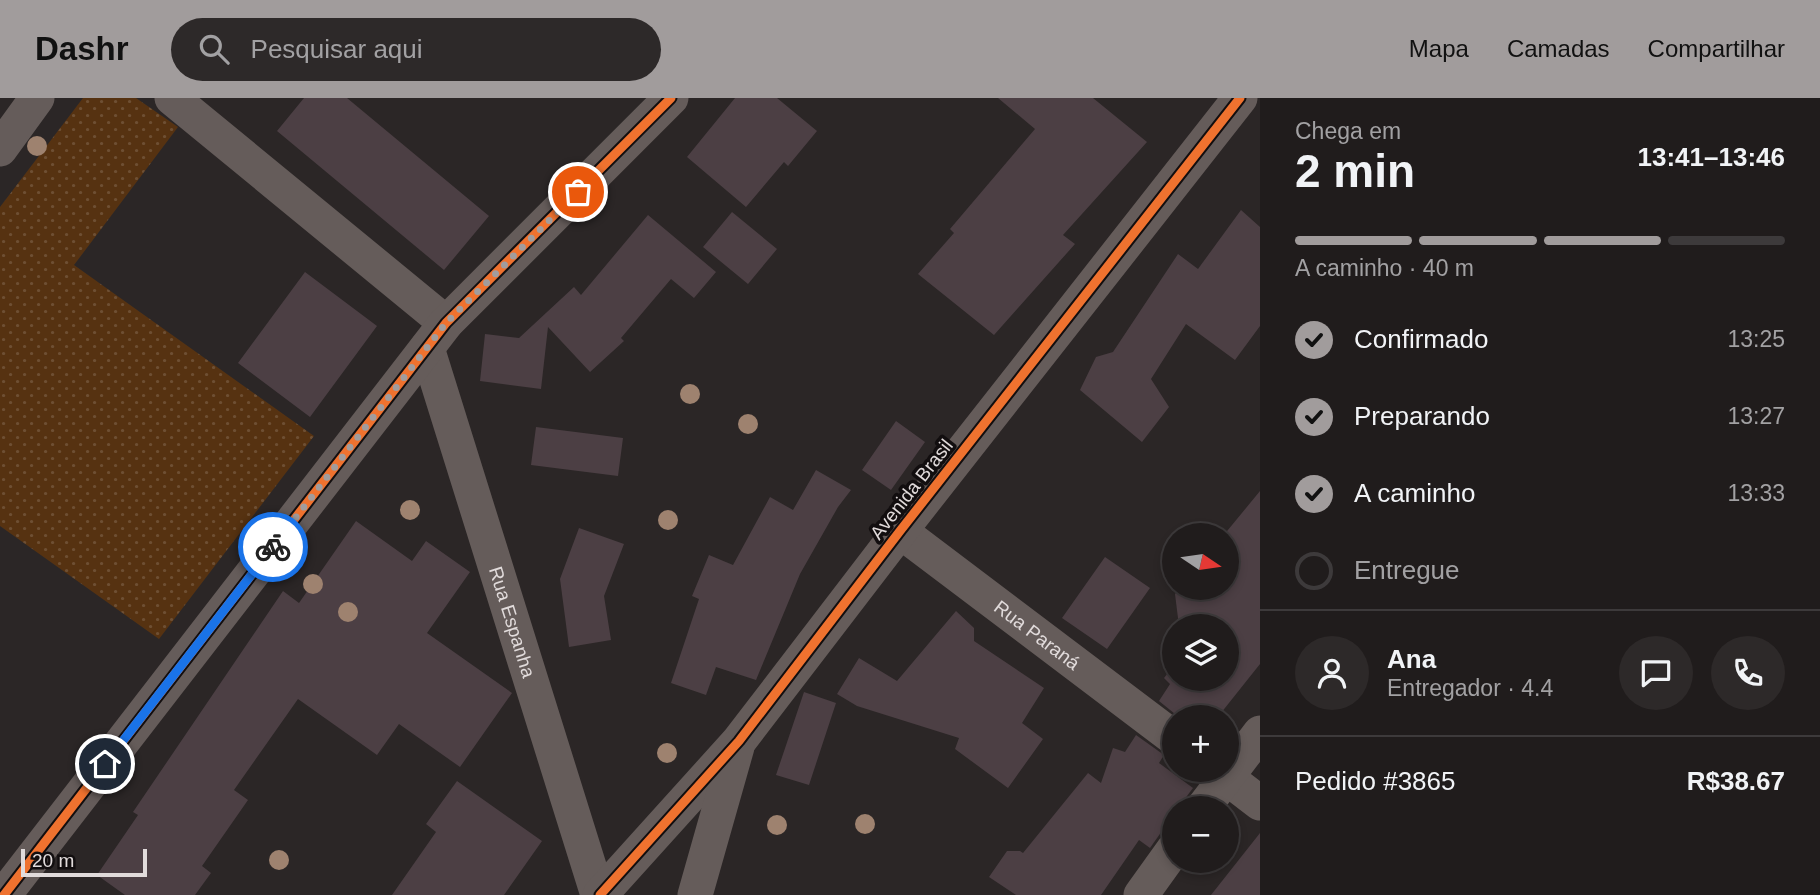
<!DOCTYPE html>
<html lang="pt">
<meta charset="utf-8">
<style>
:root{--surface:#201c1c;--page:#2d2929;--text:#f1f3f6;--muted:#a2a1a3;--line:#3d3a3b;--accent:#a19c9c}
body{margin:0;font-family:Helvetica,sans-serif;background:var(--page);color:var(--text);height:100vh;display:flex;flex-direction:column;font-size:26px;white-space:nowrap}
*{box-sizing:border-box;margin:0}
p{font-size:23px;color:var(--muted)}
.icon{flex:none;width:38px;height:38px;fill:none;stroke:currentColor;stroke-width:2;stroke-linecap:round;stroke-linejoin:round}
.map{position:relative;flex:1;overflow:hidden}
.details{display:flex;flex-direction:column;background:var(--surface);width:560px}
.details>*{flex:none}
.needle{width:46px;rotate:103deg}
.buttons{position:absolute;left:1162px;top:425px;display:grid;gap:14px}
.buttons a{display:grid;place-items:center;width:77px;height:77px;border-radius:50%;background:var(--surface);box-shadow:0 4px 10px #0003,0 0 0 2px var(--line);font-size:35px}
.scale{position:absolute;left:21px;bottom:18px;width:126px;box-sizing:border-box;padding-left:7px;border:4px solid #e1dbdb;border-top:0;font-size:19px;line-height:24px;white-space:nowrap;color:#e1dbdb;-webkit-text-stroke:5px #120e0f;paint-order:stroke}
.pin{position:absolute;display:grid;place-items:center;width:60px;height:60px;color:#fff;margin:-30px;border:4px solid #fff;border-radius:50%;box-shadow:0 2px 7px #0007}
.courier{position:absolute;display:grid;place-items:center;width:70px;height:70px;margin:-35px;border:5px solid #1a73e8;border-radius:50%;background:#fff;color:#222;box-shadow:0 2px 9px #0007}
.summary em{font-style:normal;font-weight:700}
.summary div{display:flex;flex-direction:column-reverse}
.summary{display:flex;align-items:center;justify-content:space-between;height:119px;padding:0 35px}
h1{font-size:46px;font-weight:700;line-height:52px}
.bar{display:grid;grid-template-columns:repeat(4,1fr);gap:10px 7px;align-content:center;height:84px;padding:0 35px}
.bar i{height:9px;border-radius:5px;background:var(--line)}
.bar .selected{background:var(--accent)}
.bar p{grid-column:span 4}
.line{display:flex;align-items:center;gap:18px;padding:0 35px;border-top:2px solid var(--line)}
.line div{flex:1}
.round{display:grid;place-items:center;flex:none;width:74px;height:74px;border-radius:37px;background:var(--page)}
ol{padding:0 35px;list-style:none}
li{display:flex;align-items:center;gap:21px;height:77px}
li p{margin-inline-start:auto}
li .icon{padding:7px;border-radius:50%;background:var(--accent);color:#111;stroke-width:4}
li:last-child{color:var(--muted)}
li i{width:38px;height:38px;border:4px solid var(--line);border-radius:50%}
header{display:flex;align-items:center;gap:42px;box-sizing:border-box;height:98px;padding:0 35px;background:var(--accent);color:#111}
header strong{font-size:33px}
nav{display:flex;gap:38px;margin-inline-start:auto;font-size:24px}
.search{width:490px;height:63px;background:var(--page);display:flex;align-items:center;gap:18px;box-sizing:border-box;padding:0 24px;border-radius:38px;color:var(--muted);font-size:26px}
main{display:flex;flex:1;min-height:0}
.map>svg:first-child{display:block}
.grass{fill:url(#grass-dots)}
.building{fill:#4c3f44}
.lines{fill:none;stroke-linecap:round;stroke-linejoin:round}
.street{stroke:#655c5a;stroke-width:35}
.cycleway-casing{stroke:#120e0f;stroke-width:13}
.cycleway{stroke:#ef722f;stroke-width:9}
.tree{fill:#9e826f}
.done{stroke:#a19c9c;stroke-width:7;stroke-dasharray:0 12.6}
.route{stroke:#1a73e8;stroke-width:9}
.labels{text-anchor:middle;stroke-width:7;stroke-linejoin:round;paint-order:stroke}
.street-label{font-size:19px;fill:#e1dbdb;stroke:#120e0f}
</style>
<header>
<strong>Dashr</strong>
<div class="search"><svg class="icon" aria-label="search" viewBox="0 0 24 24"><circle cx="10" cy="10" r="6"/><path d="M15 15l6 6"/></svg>Pesquisar aqui</div>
<nav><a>Mapa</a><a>Camadas</a><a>Compartilhar</a></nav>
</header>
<main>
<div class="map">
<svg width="1260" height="797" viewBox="0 0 1260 797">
<defs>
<pattern id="grass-dots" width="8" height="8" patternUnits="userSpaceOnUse" patternTransform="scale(1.75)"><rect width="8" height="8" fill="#563211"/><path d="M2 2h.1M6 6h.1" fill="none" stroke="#6e4f33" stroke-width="1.8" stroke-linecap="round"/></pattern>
</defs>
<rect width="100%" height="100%" fill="#2b2626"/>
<!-- grass -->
<path class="grass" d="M 83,0 L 136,0 L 178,29 L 74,167 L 314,338 L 159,541 L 0,428 L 0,109 Z"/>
<!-- building -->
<path class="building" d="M 304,0 L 347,0 L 489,118 L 444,172 L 277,33 Z
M 735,0 L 777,0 L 817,33 L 788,68 L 784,64 L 746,109 L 687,59 Z
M 998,0 L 1093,0 L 1147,44 L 1063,137 L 1075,146 L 994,237 L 918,176 L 954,135 L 950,131 L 1035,31 Z
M 1241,112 L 1260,129 L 1260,228 L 1235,262 L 1186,226 L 1151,281 L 1169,309 L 1142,344 L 1080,292 L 1096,259 L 1113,254 L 1178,156 L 1198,171 Z
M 732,114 L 777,151 L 748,186 L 703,149 Z
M 648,117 L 716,174 L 694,200 L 671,181 L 621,240 L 624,243 L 590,274 L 548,229 L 541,291 L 480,283 L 485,236 L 519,240 L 574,189 L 581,197 Z
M 305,174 L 377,228 L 310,319 L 238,265 Z
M 896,323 L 925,344 L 891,392 L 862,372 Z
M 536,329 L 623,340 L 618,378 L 531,367 Z
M 816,372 L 851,392 L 838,409 L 800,476 L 756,582 L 716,569 L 706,597 L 671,585 L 699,501 L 692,498 L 709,457 L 733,467 L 770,399 L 793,412 Z
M 1260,393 L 1260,566 L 1217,620 L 1180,620 L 1159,603 L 1170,586 L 1164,580 L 1174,567 L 1174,581 L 1227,581 L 1227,528 L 1179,528 L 1175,496 L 1180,490 L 1227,490 L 1227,438 L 1223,438 Z
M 356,423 L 412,463 L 426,443 L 470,474 L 427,535 L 512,595 L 460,669 L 399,626 L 377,657 L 298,601 L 234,692 L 248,702 L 202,768 L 211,775 L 195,797 L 125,797 L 97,777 L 138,717 L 133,714 L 283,493 L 299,505 Z
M 579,430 L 624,446 L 604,498 L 611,542 L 569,549 L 560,481 Z
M 1105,459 L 1150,490 L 1107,551 L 1062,520 Z
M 956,513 L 974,530 L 974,543 L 1044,590 L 1022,625 L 1043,641 L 1008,690 L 955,651 L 959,640 L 857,608 L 837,596 L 859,560 L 897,583 Z
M 804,594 L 836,605 L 809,687 L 776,677 Z
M 1136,637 L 1164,657 L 1159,665 L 1193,690 L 1178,710 L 1174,710 L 1174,716 L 1150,750 L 1139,742 L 1101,797 L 1016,797 L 989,779 L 1007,753 L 1020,753 L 1023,755 L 1088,675 L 1101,685 L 1113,650 L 1125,654 Z
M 457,683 L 542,743 L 504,797 L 392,797 L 436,734 L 426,726 Z
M 1260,735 L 1260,797 L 1211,797 Z"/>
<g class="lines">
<!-- street -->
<g class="street">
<path d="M 172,0 L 446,225"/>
<path d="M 0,51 L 37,0"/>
<path id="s1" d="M 427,250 L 598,797"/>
<path id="s2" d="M 900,433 L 1174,640"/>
<path d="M 1217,672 L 1260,705"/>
<path d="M 1203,710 L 1260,635"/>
<path d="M 4,797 L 446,225 L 671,0"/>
<path d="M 600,797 L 739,643 L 900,433 L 1240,0"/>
<path d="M 695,797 L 737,649"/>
<path d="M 1141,797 L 1174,751"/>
</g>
<!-- cycleway casing -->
<g class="cycleway-casing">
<path id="cycleway" d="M 4,797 L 446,225 L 671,0
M 600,797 L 739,643 L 900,433 L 1240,0"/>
</g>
<!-- cycleway -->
<use href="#cycleway" class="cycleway"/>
</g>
<!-- trees -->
<g class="tree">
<circle cx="37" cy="48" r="10"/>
<circle cx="690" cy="296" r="10"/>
<circle cx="748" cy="326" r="10"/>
<circle cx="410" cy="412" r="10"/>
<circle cx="668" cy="422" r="10"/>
<circle cx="313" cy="486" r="10"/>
<circle cx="348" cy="514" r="10"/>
<circle cx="667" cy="655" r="10"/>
<circle cx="865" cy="726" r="10"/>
<circle cx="777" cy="727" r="10"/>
<circle cx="279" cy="762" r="10"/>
</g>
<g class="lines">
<!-- done -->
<path class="done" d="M 273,449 L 446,225 L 578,94"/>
<!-- route -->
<path class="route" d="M 105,666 L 273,449"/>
</g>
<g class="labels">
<!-- street labels -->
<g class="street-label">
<text transform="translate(911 391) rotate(-52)" y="7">Avenida Brasil</text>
<text dy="7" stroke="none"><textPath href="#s1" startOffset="287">Rua Espanha</textPath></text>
<text dy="7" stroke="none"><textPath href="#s2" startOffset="172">Rua Paraná</textPath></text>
</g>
</g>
</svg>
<div class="buttons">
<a><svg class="needle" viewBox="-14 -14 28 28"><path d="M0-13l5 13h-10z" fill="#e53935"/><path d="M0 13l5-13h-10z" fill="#a2a1a3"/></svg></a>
<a><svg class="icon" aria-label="layers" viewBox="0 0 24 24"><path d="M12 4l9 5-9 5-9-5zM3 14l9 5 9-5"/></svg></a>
<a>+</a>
<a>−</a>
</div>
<div class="scale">20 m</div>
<div class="pin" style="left:578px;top:94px;background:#ea580c"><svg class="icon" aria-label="bag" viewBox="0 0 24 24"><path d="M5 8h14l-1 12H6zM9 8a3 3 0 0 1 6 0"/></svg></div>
<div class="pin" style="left:105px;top:666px;background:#1f2937"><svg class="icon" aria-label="home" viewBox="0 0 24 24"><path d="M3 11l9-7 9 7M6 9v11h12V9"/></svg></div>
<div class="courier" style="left:273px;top:449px"><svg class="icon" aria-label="bike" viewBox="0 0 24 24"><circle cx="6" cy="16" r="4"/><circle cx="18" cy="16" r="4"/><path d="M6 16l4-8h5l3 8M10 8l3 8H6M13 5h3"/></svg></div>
</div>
<section class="details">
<div class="summary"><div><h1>2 min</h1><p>Chega em</p></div><em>13:41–13:46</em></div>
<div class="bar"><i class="selected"></i><i class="selected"></i><i class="selected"></i><i></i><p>A caminho · 40 m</p></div>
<ol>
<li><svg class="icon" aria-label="check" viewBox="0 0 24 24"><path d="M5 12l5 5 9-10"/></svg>Confirmado<p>13:25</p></li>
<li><svg class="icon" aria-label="check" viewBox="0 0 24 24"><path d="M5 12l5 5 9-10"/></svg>Preparando<p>13:27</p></li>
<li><svg class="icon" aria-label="check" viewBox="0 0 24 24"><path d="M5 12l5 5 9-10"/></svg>A caminho<p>13:33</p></li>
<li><i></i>Entregue</li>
</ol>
<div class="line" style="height:126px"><a class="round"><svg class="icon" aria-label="person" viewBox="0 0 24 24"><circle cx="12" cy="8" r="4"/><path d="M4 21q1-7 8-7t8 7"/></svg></a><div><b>Ana</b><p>Entregador · 4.4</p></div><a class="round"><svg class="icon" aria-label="chat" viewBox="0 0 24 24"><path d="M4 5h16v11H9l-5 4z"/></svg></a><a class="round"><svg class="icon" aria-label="phone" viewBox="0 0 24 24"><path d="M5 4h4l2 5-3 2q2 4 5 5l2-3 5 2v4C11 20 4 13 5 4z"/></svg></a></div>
<div class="line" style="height:91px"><div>Pedido #3865</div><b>R$38.67</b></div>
</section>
</main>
